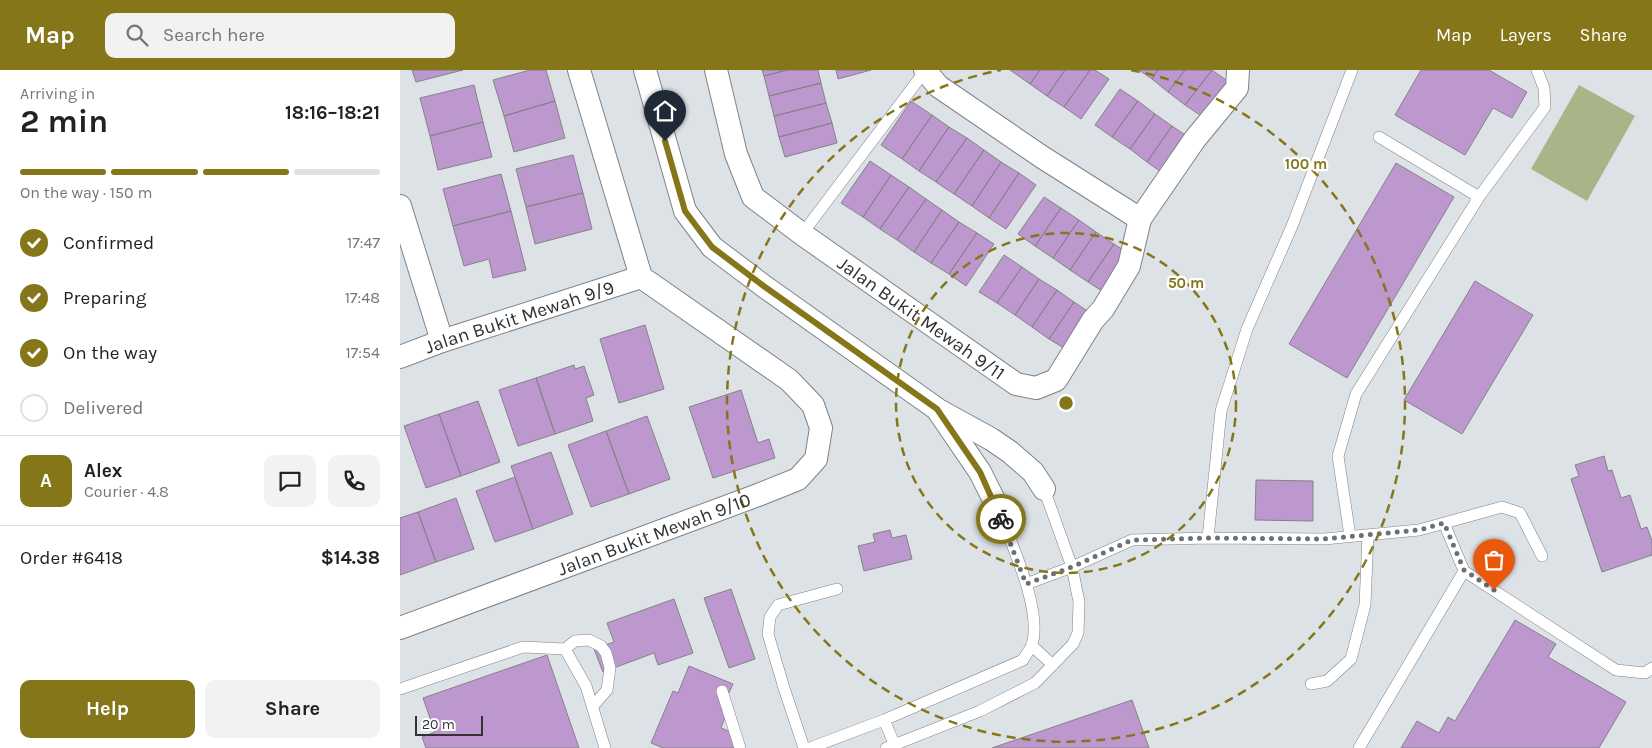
<!DOCTYPE html>
<meta charset="utf-8">
<style>
:root{--surface:#fff;--page:#f2f2f2;--text:#222;--muted:#767676;--line:#e0e0e0;--accent:#847619}
body{margin:0;font-family:Karla,sans-serif;background:var(--page);color:var(--text);height:100vh;display:flex;flex-direction:column;font-size:19px;white-space:nowrap}
*{box-sizing:border-box;margin:0}
p{font-size:16px;color:var(--muted)}
.icon{flex:none;width:28px;height:28px;fill:none;stroke:currentColor;stroke-width:2;stroke-linecap:round;stroke-linejoin:round}
.map{position:relative;flex:1;overflow:hidden}
.drawer{display:flex;flex-direction:column;background:var(--surface);width:400px}
.drawer>*{flex:none}
.scale{position:absolute;left:15px;bottom:12px;width:68px;box-sizing:border-box;padding-left:5px;border:2px solid #303234;border-top:0;font-size:14px;line-height:18px;white-space:nowrap;color:#303234;-webkit-text-stroke:4px #fff;paint-order:stroke}
.pin{position:absolute;display:grid;place-items:center;width:42px;height:42px;color:#fff;margin:-51px -21px;border-radius:50% 50% 50% 0;rotate:-45deg;box-shadow:0 0 5px #0007}
.pin .icon{rotate:45deg}
.courier{position:absolute;display:grid;place-items:center;width:50px;height:50px;margin:-25px;border:4px solid #847619;border-radius:50%;background:#fff;color:#222;box-shadow:0 1px 6px #0007}
.overview em{font-style:normal;font-weight:700}
.overview div{display:flex;flex-direction:column-reverse}
.overview{display:flex;align-items:center;justify-content:space-between;height:85px;padding:0 20px}
h1{font-size:32px;font-weight:700;line-height:38px}
.bar{display:grid;grid-template-columns:repeat(4,1fr);gap:8px 5px;align-content:center;height:60px;padding:0 20px}
.bar i{height:6px;border-radius:4px;background:var(--line)}
.bar .active{background:var(--accent)}
.bar p{grid-column:span 4}
.line{display:flex;align-items:center;gap:12px;padding:0 20px;border-top:1px solid var(--line)}
.line div{flex:1}
.round{display:grid;place-items:center;flex:none;width:52px;height:52px;border-radius:10px;background:var(--page)}
ol{padding:0 20px;list-style:none}
li{display:flex;align-items:center;gap:15px;height:55px}
li p{margin-inline-start:auto}
li .icon{padding:5px;border-radius:50%;background:var(--accent);color:#fff;stroke-width:4}
li:last-child{color:var(--muted)}
li i{width:28px;height:28px;border:2px solid var(--line);border-radius:50%}
.cta{display:flex;gap:10px;margin-top:auto;padding:10px 20px}
.cta a{flex:1;height:58px;border-radius:10px;background:var(--accent);color:#fff;font-size:20px;font-weight:700;line-height:58px;text-align:center}
.cta a+a{background:var(--page);color:var(--text)}
header{display:flex;align-items:center;gap:30px;box-sizing:border-box;height:70px;padding:0 25px;background:var(--accent);color:#fff}
header strong{font-size:24px}
nav{display:flex;gap:28px;margin-inline-start:auto;font-size:18px}
.search{width:350px;height:45px;background:var(--page);display:flex;align-items:center;gap:12px;box-sizing:border-box;padding:0 18px;border-radius:10px;color:var(--muted);font-size:19px}
main{display:flex;flex:1;min-height:0}
.map>svg:first-child{display:block}
.green{fill:#a9b588}
.building{fill:#bc98ce;stroke:#868288}
.lines{fill:none;stroke-linecap:round;stroke-linejoin:round}
.lane-casing{stroke:#7e8388;stroke-width:12}
.street-casing{stroke:#7e8388;stroke-width:24}
.lane{stroke:#fff;stroke-width:11}
.street{stroke:#fff;stroke-width:22}
.done{stroke:#6d7073;stroke-width:5;stroke-dasharray:0 9}
.route{stroke:#847619;stroke-width:6}
.ring{fill:none;stroke:#847619;stroke-width:2.5;stroke-dasharray:9 6}
.labels{text-anchor:middle;stroke-width:4.5;stroke-linejoin:round;paint-order:stroke}
.street-label{font-size:19px;fill:#303234;stroke:#fff}
.centre{fill:#847619;stroke:#fff;stroke-width:2.5}
.ring-label{font-size:15px;text-anchor:middle;font-weight:bold;fill:#847619;stroke:#fff;stroke-width:4.5;stroke-linejoin:round;paint-order:stroke}
</style>
<header>
<strong>Map</strong>
<div class="search"><svg class="icon" aria-label="search" viewBox="0 0 24 24"><circle cx="10" cy="10" r="6"/><path d="M15 15l6 6"/></svg>Search here</div>
<nav><a>Map</a><a>Layers</a><a>Share</a></nav>
</header>
<main>
<section class="drawer">
<div class="overview"><div><h1>2 min</h1><p>Arriving in</p></div><em>18:16–18:21</em></div>
<div class="bar"><i class="active"></i><i class="active"></i><i class="active"></i><i></i><p>On the way · 150 m</p></div>
<ol>
<li><svg class="icon" aria-label="check" viewBox="0 0 24 24"><path d="M5 12l5 5 9-10"/></svg>Confirmed<p>17:47</p></li>
<li><svg class="icon" aria-label="check" viewBox="0 0 24 24"><path d="M5 12l5 5 9-10"/></svg>Preparing<p>17:48</p></li>
<li><svg class="icon" aria-label="check" viewBox="0 0 24 24"><path d="M5 12l5 5 9-10"/></svg>On the way<p>17:54</p></li>
<li><i></i>Delivered</li>
</ol>
<div class="line" style="height:90px"><b class="round" style="background:var(--accent);color:#fff">A</b><div><b>Alex</b><p>Courier · 4.8</p></div><a class="round"><svg class="icon" aria-label="chat" viewBox="0 0 24 24"><path d="M4 5h16v11H9l-5 4z"/></svg></a><a class="round"><svg class="icon" aria-label="phone" viewBox="0 0 24 24"><path d="M5 4h4l2 5-3 2q2 4 5 5l2-3 5 2v4C11 20 4 13 5 4z"/></svg></a></div>
<div class="line" style="height:65px"><div>Order #6418</div><b>$14.38</b></div>
<div class="cta"><a>Help</a><a>Share</a></div>
</section>
<div class="map">
<svg width="1252" height="678" viewBox="0 0 1252 678">
<rect width="100%" height="100%" fill="#dde2e7"/>
<!-- green -->
<path class="green" d="M 1179,15 L 1235,46 L 1187,131 L 1131,99 Z"/>
<!-- building -->
<path class="building" d="M 12,0 L 63,0 L 16,12 Z
M 130,0 L 146,0 L 155,31 L 104,46 L 93,10 Z
M 362,0 L 387,0 L 364,6 Z
M 387,0 L 418,0 L 421,13 L 369,26 L 364,6 Z
M 436,0 L 471,0 L 438,9 Z
M 610,0 L 640,0 L 630,14 Z
M 640,0 L 665,0 L 647,26 L 630,14 Z
M 665,0 L 690,0 L 664,37 L 647,26 Z
M 690,0 L 695,0 L 709,9 L 681,49 L 664,37 Z
M 739,0 L 758,0 L 752,9 Z
M 758,0 L 785,0 L 768,22 L 752,9 Z
M 785,0 L 812,0 L 785,35 L 768,22 Z
M 812,0 L 829,12 L 803,47 L 785,35 Z
M 1021,0 L 1089,0 L 1127,22 L 1112,48 L 1093,38 L 1065,85 L 995,45 Z
M 421,13 L 426,33 L 374,46 L 369,26 Z
M 74,15 L 83,52 L 30,66 L 20,28 Z
M 720,19 L 738,31 L 712,67 L 695,55 Z
M 155,31 L 165,68 L 114,82 L 104,46 Z
M 511,31 L 532,45 L 502,89 L 481,75 Z
M 738,31 L 755,44 L 730,79 L 712,67 Z
M 426,33 L 432,53 L 379,67 L 374,46 Z
M 755,44 L 772,56 L 747,92 L 730,79 Z
M 532,45 L 549,57 L 519,101 L 502,89 Z
M 83,52 L 92,87 L 38,100 L 30,66 Z
M 432,53 L 437,73 L 385,87 L 379,67 Z
M 772,56 L 790,68 L 764,104 L 747,92 Z
M 549,57 L 567,68 L 536,112 L 519,101 Z
M 567,68 L 584,80 L 554,124 L 536,112 Z
M 584,80 L 601,92 L 572,136 L 554,124 Z
M 173,85 L 183,123 L 126,137 L 116,99 Z
M 470,91 L 491,105 L 463,147 L 441,133 Z
M 601,92 L 619,103 L 589,148 L 572,136 Z
M 996,93 L 1054,127 L 947,308 L 889,274 Z
M 619,103 L 636,115 L 606,159 L 589,148 Z
M 101,104 L 111,141 L 53,156 L 43,119 Z
M 491,105 L 509,117 L 480,159 L 463,147 Z
M 509,117 L 526,129 L 497,170 L 480,159 Z
M 183,123 L 192,159 L 135,174 L 126,137 Z
M 644,127 L 661,138 L 635,176 L 618,164 Z
M 526,129 L 542,140 L 514,182 L 497,170 Z
M 661,138 L 679,150 L 653,188 L 635,176 Z
M 542,140 L 559,152 L 531,193 L 514,182 Z
M 111,141 L 126,200 L 93,208 L 89,189 L 64,196 L 53,156 Z
M 679,150 L 696,162 L 670,200 L 653,188 Z
M 559,152 L 577,163 L 549,204 L 531,193 Z
M 696,162 L 714,174 L 688,212 L 670,200 Z
M 577,163 L 594,174 L 566,216 L 549,204 Z
M 714,174 L 731,185 L 705,223 L 688,212 Z
M 604,185 L 622,197 L 597,233 L 579,222 Z
M 622,197 L 639,209 L 615,245 L 597,233 Z
M 639,209 L 657,220 L 632,257 L 615,245 Z
M 1075,211 L 1133,245 L 1062,364 L 1004,330 Z
M 657,220 L 674,232 L 649,269 L 632,257 Z
M 674,232 L 692,244 L 667,280 L 649,269 Z
M 245,255 L 264,319 L 219,333 L 200,269 Z
M 174,295 L 175,299 L 184,296 L 194,325 L 186,328 L 193,351 L 155,364 L 136,308 Z
M 136,308 L 155,364 L 118,376 L 99,320 Z
M 341,320 L 358,373 L 369,369 L 375,388 L 313,408 L 289,337 Z
M 78,331 L 100,392 L 61,406 L 39,344 Z
M 39,344 L 61,406 L 26,418 L 4,356 Z
M 247,346 L 270,409 L 229,424 L 206,361 Z
M 206,361 L 229,424 L 191,437 L 168,375 Z
M 151,382 L 173,444 L 133,459 L 111,396 Z
M 1204,386 L 1208,401 L 1212,400 L 1221,428 L 1230,425 L 1241,459 L 1247,457 L 1252,471 L 1252,485 L 1202,502 L 1171,409 L 1179,406 L 1175,395 Z
M 115,407 L 133,459 L 95,472 L 76,421 Z
M 856,410 L 913,411 L 913,451 L 855,450 Z
M 56,428 L 74,479 L 36,492 L 18,442 Z
M 18,442 L 36,492 L 0,505 L 0,448 Z
M 490,460 L 492,468 L 506,465 L 512,489 L 464,501 L 458,476 L 475,472 L 473,464 Z
M 331,519 L 355,589 L 329,598 L 304,528 Z
M 274,529 L 293,583 L 258,595 L 254,583 L 203,602 L 194,579 L 214,572 L 207,553 Z
M 1115,550 L 1156,574 L 1148,587 L 1226,632 L 1199,678 L 1001,678 L 1017,651 L 1039,663 L 1048,647 L 1055,651 Z
M 147,585 L 179,678 L 26,678 L 22,667 L 35,662 L 23,628 Z
M 289,596 L 333,614 L 321,640 L 327,642 L 321,658 L 339,665 L 334,678 L 263,678 L 251,673 L 273,621 L 278,623 Z
M 732,630 L 749,678 L 592,678 Z"/>
<g class="lines">
<!-- lane casing -->
<g class="lane-casing">
<path id="lane" d="M 979,67 L 1079,127
M 402,164 L 525,1
M 1044,453 L 1064,501 L 1216,600 L 1245,603 L 1252,598
M 950,466 L 938,386 L 956,324 L 1079,127 L 1145,37 L 1144,18 L 1137,0
M 808,468 L 821,341 L 847,259 L 892,156 L 952,0
M 626,514 L 672,497 L 732,470 L 808,468 L 924,469 L 1019,460 L 1102,437 L 1120,443 L 1142,486
M 632,576 L 653,595
M 165,579 L 175,571 L 189,570 L 201,576 L 206,583 L 210,598 L 207,620 L 193,636
M 911,614 L 927,611 L 951,589 L 965,535 L 968,465
M 0,619 L 123,577 L 165,579 L 186,616 L 205,678
M 322,621 L 340,678
M 484,650 L 496,678
M 404,678 L 384,618 L 368,564 L 370,547 L 378,535 L 437,519
M 410,678 L 484,650 L 623,590 C 625,586 629,581 631,577 C 645,543 609,468 596,434
M 486,678 L 580,641 L 635,613 L 673,574 L 678,563 L 679,532 L 672,497 L 644,419
M 959,678 L 1064,501"/>
</g>
<!-- street casing -->
<g class="street-casing">
<g id="street">
<path d="M 245,0 L 285,141 L 312,177 L 365,217 L 537,339 L 580,402 L 596,434"/>
<path id="s1" d="M 316,0 L 336,84 L 353,127 L 402,164 L 616,314 L 636,318 L 656,310 L 693,250 L 703,239 L 729,196 L 740,149"/>
<path d="M 525,0 L 538,16 L 642,87 L 740,149 L 795,69 L 837,18 L 838,0"/>
<path d="M 0,136 L 42,271"/>
<path id="s2" d="M 0,287 L 42,271 L 241,207"/>
<path d="M 540,341 L 591,369 L 610,382 L 633,402 L 644,419"/>
<path id="s3" d="M 0,558 L 358,425 L 398,409 L 416,389 L 421,358 L 413,335 L 389,310 L 241,207 L 179,0"/>
</g>
</g>
<!-- lane -->
<use href="#lane" class="lane"/>
<!-- street -->
<use href="#street" class="street"/>
</g>
<g class="lines">
<!-- done -->
<path class="done" d="M 601,449 L 626,514 L 672,497 L 732,470 L 808,468 L 924,469 L 1019,460 L 1044,453 L 1064,500 L 1094,520"/>
<!-- route -->
<path class="route" d="M 265,71 L 285,141 L 312,177 L 365,217 L 537,339 L 580,402 L 601,449"/>
</g>
<!-- distance rings -->
<g class="ring">
<circle cx="666" cy="333" r="170"/>
<path d="M731 0A339 339 0 1 1 601 0"/>
</g>
<g class="labels">
<!-- street labels -->
<g class="street-label">
<text dy="7" stroke="none"><textPath href="#s2" startOffset="126">Jalan Bukit Mewah 9/9</textPath></text>
<text dy="7" stroke="none"><textPath href="#s1" startOffset="340">Jalan Bukit Mewah 9/11</textPath></text>
<text dy="7" stroke="none"><textPath href="#s3" startOffset="271">Jalan Bukit Mewah 9/10</textPath></text>
</g>
</g>
<circle cx="666" cy="333" r="8" class="centre"/>
<g class="ring-label">
<text x="906" y="99">100 m</text>
<text x="786" y="218">50 m</text>
</g>
</svg>
<div class="scale">20 m</div>
<div class="pin" style="left:1094px;top:520px;background:#ea580c"><svg class="icon" aria-label="bag" viewBox="0 0 24 24"><path d="M5 8h14l-1 12H6zM9 8a3 3 0 0 1 6 0"/></svg></div>
<div class="pin" style="left:265px;top:71px;background:#1f2937"><svg class="icon" aria-label="home" viewBox="0 0 24 24"><path d="M3 11l9-7 9 7M6 9v11h12V9"/></svg></div>
<div class="courier" style="left:601px;top:449px"><svg class="icon" aria-label="bike" viewBox="0 0 24 24"><circle cx="6" cy="16" r="4"/><circle cx="18" cy="16" r="4"/><path d="M6 16l4-8h5l3 8M10 8l3 8H6M13 5h3"/></svg></div>
</div>
</main>
